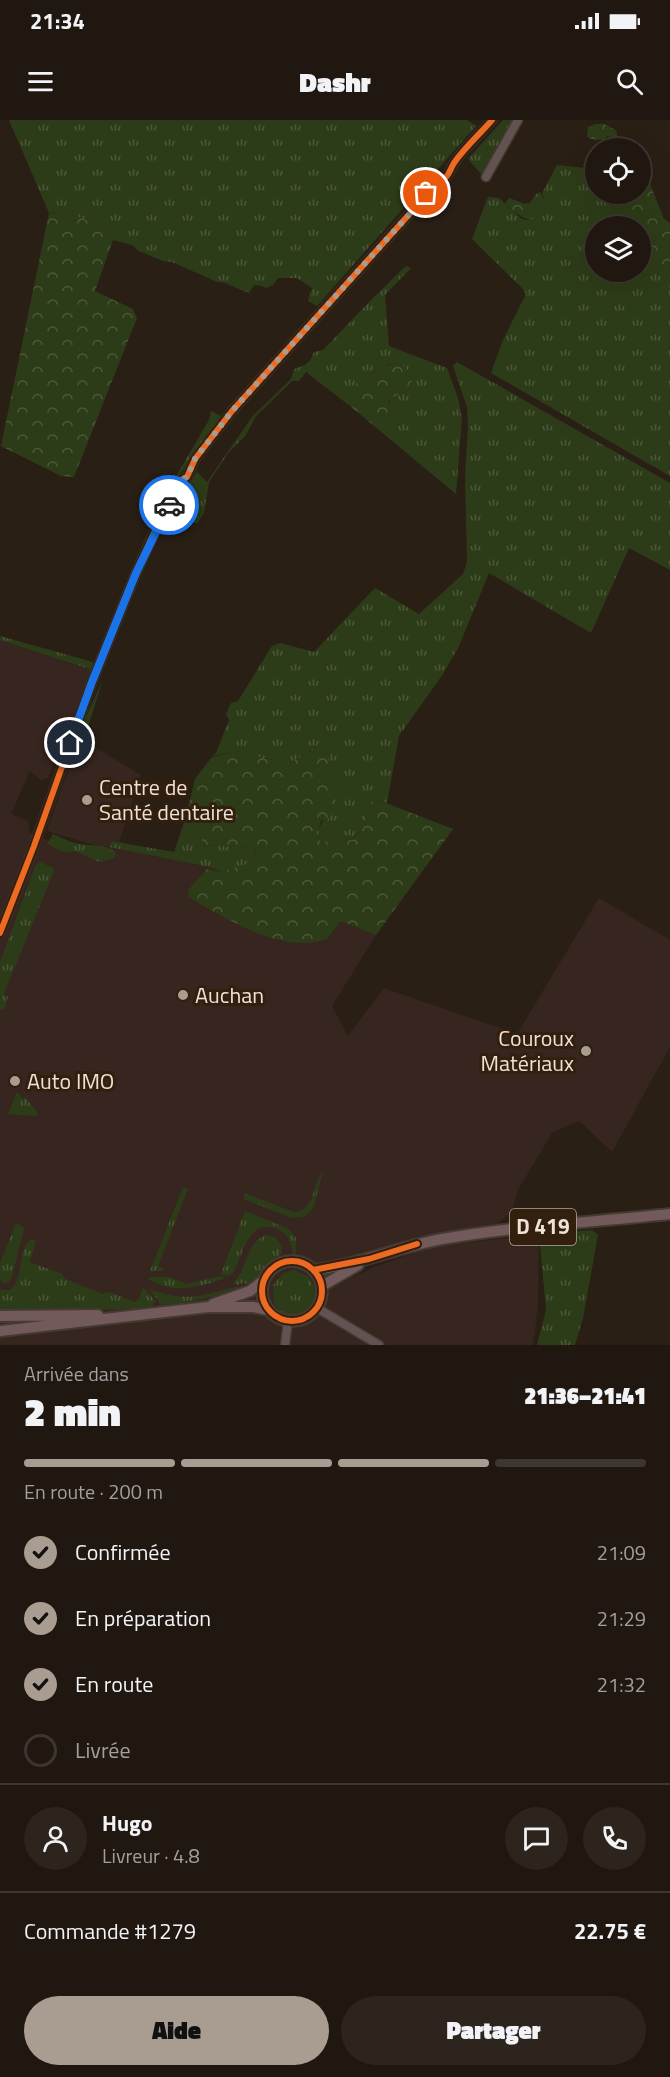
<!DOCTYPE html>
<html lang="fr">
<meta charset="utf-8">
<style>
:root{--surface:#201710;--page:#2d241e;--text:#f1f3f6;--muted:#a29f9f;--line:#3d3630;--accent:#a99d92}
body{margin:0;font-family:"Titillium Web",sans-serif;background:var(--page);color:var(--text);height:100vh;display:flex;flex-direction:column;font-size:22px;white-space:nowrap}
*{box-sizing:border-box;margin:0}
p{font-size:20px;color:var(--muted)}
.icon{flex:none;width:33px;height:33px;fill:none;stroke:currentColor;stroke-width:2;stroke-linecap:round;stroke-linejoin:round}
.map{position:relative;height:1225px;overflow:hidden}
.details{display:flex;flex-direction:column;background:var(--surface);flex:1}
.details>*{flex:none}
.buttons{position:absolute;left:585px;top:18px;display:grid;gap:12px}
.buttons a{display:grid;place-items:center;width:66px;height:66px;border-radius:50%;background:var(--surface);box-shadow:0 6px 24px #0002,0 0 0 2px var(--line);font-size:30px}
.pin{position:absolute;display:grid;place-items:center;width:51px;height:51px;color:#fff;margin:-26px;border:3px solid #fff;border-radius:50%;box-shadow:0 2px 6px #0007}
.courier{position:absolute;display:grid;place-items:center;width:60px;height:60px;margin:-30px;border:4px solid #1a73e8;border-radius:50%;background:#fff;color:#222;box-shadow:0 2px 8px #0007}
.head em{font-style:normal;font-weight:800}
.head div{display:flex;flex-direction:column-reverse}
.head{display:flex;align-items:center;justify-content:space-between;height:102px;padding:0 24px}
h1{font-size:39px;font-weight:800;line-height:45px}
.bar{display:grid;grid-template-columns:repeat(4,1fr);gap:9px 6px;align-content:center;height:72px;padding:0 24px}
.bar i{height:8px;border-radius:4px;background:var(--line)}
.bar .active{background:var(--accent)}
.bar p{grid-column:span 4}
.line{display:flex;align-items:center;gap:15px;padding:0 24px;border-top:2px solid var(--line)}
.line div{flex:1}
.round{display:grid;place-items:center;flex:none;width:63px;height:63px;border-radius:32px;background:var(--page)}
ol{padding:0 24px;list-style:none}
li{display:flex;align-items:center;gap:18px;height:66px}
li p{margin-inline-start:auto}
li .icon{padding:6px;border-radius:50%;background:var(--accent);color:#111;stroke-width:4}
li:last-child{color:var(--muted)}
li i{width:33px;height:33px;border:3px solid var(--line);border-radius:50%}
.action{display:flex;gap:12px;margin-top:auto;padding:12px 24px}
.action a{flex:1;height:69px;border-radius:36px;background:var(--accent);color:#111;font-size:24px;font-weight:800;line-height:69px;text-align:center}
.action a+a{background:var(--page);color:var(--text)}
.status{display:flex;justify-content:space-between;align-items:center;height:42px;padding:0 30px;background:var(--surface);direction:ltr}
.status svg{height:16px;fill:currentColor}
header{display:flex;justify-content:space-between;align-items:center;height:78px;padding:0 24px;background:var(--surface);font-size:27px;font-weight:800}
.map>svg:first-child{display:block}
.commercial{fill:#37251f}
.grass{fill:url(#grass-tufts)}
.forest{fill:url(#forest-crowns)}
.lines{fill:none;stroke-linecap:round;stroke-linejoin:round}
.minor-casing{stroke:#443a32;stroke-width:11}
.major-casing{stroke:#443a32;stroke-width:14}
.minor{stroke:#625251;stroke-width:8}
.major{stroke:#715a59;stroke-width:10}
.cycleway-casing{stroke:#321f0d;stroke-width:10}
.cycleway{stroke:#ed6a23;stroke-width:6}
.done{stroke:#a99d92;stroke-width:6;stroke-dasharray:0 10.8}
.route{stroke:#1a73e8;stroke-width:8}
.poi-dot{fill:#a99d92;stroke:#321f0d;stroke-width:2}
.labels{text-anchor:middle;stroke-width:6;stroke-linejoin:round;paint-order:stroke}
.shield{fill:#321f0d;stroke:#b6a79a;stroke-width:1.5}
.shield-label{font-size:21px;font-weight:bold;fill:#eee1d6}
.poi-label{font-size:22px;fill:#eee1d6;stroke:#321f0d;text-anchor:start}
</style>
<div class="status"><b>21:34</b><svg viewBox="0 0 49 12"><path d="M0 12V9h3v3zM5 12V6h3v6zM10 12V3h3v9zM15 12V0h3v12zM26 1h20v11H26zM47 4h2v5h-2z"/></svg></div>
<header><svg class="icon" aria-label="menu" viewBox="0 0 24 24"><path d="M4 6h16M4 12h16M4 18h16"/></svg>Dashr<svg class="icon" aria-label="search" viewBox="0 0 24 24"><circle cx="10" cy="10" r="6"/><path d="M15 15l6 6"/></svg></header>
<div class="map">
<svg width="670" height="1225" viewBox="0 0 670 1225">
<defs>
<pattern id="grass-tufts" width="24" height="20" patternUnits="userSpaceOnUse" patternTransform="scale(1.5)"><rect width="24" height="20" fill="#2d3c18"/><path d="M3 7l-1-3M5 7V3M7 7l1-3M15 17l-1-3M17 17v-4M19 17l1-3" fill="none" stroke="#4c5839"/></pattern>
<pattern id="forest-crowns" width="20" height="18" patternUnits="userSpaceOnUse" patternTransform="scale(1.5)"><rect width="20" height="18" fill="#2d3c18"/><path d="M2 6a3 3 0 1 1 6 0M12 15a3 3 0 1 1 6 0" fill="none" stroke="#4c5839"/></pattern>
</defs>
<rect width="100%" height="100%" fill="#2a1f15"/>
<!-- commercial -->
<path class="commercial" d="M 0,520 L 92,550 L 48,658 L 41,660 L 30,651 L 11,694 L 28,701 L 30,713 L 75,731 L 101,727 L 47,711 L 75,630 L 86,622 L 141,655 L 119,722 L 111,721 L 109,727 L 214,748 L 327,819 L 341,801 L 376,815 L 332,886 L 348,916 L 384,868 L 517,914 L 599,778 L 670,820 L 670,927 L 612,1032 L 579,1001 L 552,1013 L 518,1070 L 512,1092 L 498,1103 L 471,1107 L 380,1128 L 328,1145 L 335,1165 L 377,1146 L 431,1127 L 539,1114 L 538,1186 L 533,1225 L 0,1225 Z"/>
<!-- grass -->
<path class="grass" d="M 9,0 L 467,0 L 476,6 L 317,186 L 308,181 L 312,168 L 297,158 L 278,158 L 273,165 L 266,168 L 262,166 L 254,165 L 249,173 L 222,162 L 217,162 L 172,142 L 163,141 L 139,131 L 132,125 L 113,120 L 112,114 L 109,110 L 100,108 L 90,101 L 62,91 L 49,93 Z
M 503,0 L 514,0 L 482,55 L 468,39 Z
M 557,45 L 595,49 L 596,74 L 607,74 L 622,106 L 596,106 L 596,152 L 640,152 L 641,132 L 670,168 L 670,356 L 491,253 L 503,220 L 526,174 L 522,168 L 472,119 L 488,77 L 499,78 L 522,99 L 528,100 L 533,97 L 545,81 L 542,73 Z
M 406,146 L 411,148 L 385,175 L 389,226 L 447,248 L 458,278 L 462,298 L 456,374 L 379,310 L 385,310 L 390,278 L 410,270 L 413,266 L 410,260 L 390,244 C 385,248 382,248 376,250 C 366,254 349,275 350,286 L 306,252 L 299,261 L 292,261 L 256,296 L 246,315 L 229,332 L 209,362 L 204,393 L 197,404 L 182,395 L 172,396 L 185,370 L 197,352 L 207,362 L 252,297 L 291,259 L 294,249 L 305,245 L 311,239 L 314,232 L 323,230 L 374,177 Z
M 457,242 L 670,363 L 670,450 L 629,428 L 591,513 L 489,453 L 459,526 L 443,554 L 399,616 L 387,683 L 373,678 L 362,710 L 351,720 L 337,717 L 332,722 L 320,721 L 316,713 L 334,682 L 339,665 L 332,661 L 326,630 L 318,625 L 303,636 L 288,643 L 233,632 L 212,636 L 216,633 L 229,600 L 226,594 L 231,583 L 238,581 L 272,526 L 280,523 L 314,532 L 375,468 L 419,494 L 463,454 L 467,442 L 465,356 L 468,306 L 467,287 L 453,246 Z
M 211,291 L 221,296 L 180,354 L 165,380 L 162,380 L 209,300 Z
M 0,516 L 93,542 L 92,550 L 0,520 Z
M 102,562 L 89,604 L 91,615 L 86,622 L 75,630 L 84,601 Z
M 185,700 L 206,725 L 255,728 L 256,742 L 220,752 L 214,748 L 109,727 L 111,721 L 174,732 Z
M 53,714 C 61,717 71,723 80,724 C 92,726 107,724 116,733 L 114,738 L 99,742 L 75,731 L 64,732 L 47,724 Z
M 40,742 L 53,748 L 54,751 L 5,871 L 4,874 L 8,877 L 4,890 L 0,889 L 0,842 L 36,744 Z
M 17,972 L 23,979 L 25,977 L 37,992 L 37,996 L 8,994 Z
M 323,1051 L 313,1089 L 304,1097 L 292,1098 L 244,1079 L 245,1074 L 247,1074 L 294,1092 C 314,1093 313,1063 323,1051 Z
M 183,1067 L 188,1069 L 158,1146 L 163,1148 L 163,1151 L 150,1151 Z
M 245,1091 L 289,1109 L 296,1118 L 296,1135 L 293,1135 C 291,1123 289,1114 277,1109 C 248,1097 243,1136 233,1153 L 228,1156 L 221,1154 Z
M 16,1103 L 24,1108 L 11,1160 L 4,1164 L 0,1160 L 0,1143 Z
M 592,1110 L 598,1115 L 583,1198 L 575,1225 L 537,1225 L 546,1190 L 539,1114 Z
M 267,1115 C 273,1116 277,1118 280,1123 C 288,1138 260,1156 250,1165 L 244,1163 L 236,1165 L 233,1163 C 248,1150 246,1120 267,1115 Z
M 32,1119 L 36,1121 L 30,1142 L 62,1154 L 65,1159 L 103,1174 L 109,1172 L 135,1182 L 139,1179 L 143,1167 L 156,1182 L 153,1183 L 153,1186 L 133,1189 L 0,1193 L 0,1170 L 10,1170 C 25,1159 17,1125 32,1119 Z
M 294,1150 L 309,1157 L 316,1171 C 314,1192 285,1205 275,1184 C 272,1179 274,1171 273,1165 L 283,1153 Z
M 220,1156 L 226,1158 C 198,1167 175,1175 148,1159 L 150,1157 L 170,1157 L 187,1164 Z
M 235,1167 L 246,1168 L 194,1181 L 160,1185 L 159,1181 L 149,1169 C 188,1182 197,1177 235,1167 Z"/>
<!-- forest -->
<path class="forest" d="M 596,4 L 604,4 L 616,10 L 618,20 L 615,28 L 609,28 L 606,22 L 610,17 L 607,16 L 604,20 L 592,19 L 587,17 L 588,7 Z
M 641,41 L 664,99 L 670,103 L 670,168 L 641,132 L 640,106 L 622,106 L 607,74 L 640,74 Z
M 540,72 L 545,81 C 535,111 522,98 505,83 L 509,78 L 525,84 L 530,83 L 535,75 Z
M 62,91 L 90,101 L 100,108 L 109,110 L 112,114 L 113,120 L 95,171 L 133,189 L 137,198 L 74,357 L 61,356 L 1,326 L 49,93 Z
M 401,242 L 407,249 L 413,266 L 410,270 L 390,278 L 388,284 L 395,291 L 394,300 L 385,310 L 379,310 L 350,286 L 351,278 L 349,272 C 359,256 383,246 401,242 Z
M 318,625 L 327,630 L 332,661 L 339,665 L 335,682 L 338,689 L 327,700 L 322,700 L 316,713 L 320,721 L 332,722 L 337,717 L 352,720 L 362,710 L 373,678 L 453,709 L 376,815 L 341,801 L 327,819 C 318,821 308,824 299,823 C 259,820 222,796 188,777 L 189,769 L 207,749 L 220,752 L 256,741 L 255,728 L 206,725 L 185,700 L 195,659 L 212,637 L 233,632 L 288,643 L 303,636 Z"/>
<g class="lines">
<!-- minor casing -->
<g class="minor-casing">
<path id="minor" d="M 486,57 L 518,0
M 0,813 L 34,726 L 92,562 L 136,453 L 159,402 L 173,377 L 175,371 L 181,360 L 187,357 L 195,339 L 232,291 L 423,79 C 429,67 439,65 447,56 C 450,52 451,48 454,43 C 464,28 480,14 492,0
M 317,1188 L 379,1225
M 285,1225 L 288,1201"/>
</g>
<!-- major casing -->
<g class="major-casing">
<path id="major" d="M262 1171a30 30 0 1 1 60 0a30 30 0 1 1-60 0Z
M 313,1150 C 358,1145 398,1127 442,1119 C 517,1106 594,1102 670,1094
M 322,1166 L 358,1145
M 213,1184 L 250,1171 L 264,1160
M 0,1196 L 98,1195
M 0,1211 L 208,1187 L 253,1187 L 268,1190"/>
</g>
<!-- minor -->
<use href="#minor" class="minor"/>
<!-- major -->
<use href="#major" class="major"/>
<!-- cycleway casing -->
<g class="cycleway-casing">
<path id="cycleway" d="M 0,813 L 34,726 L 92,562 L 136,453 L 159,402 L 173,377 L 175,371 L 181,360 L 187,357 L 195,339 L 232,291 L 423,79 C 429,67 439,65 447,56 C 450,52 451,48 454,43 C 464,28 480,14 492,0
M262 1171a30 30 0 1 1 60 0a30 30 0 1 1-60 0Z
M 313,1150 L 369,1139 L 417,1124"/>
</g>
<!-- cycleway -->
<use href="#cycleway" class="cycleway"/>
</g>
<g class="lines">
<!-- done -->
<path class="done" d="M 169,385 L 181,360 L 187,357 L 195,339 L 232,291 L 423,79 L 426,73"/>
<!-- route -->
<path class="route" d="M 70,623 L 92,562 L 136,453 L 169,385"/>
</g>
<!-- markers -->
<g class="poi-dot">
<circle cx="87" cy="680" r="6"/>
<circle cx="183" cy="875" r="6"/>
<circle cx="586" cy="931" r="6"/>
<circle cx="15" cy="961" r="6"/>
</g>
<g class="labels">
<!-- shield labels -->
<rect class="shield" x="510" y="1089" width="66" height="36" rx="4.5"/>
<g class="shield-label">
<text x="543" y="1114">D 419</text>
</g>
<!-- poi labels -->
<g class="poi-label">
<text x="99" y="675">Centre de<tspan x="99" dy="25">Santé dentaire</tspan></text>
<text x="195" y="883">Auchan</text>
<text x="574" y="926" text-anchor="end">Couroux<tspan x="574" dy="25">Matériaux</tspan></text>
<text x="27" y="969">Auto IMO</text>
</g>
</g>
</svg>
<div class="buttons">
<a><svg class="icon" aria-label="locate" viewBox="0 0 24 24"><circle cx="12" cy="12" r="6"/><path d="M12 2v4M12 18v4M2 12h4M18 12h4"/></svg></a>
<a><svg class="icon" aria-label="layers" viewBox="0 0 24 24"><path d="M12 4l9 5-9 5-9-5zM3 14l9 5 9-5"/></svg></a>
</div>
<div class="pin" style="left:426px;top:73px;background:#ea580c"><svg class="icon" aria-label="bag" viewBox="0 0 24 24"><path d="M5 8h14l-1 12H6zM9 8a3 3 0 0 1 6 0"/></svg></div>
<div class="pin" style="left:70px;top:623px;background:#1f2937"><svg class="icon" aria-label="home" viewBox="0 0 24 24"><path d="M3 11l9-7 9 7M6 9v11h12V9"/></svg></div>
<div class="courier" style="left:169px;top:385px"><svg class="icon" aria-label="car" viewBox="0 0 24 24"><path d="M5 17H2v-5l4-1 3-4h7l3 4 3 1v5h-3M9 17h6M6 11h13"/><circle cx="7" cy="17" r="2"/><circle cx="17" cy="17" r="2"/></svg></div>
</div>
<section class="details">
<div class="head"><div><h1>2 min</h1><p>Arrivée dans</p></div><em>21:36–21:41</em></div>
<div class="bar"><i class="active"></i><i class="active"></i><i class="active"></i><i></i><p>En route · 200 m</p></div>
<ol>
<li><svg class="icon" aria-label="check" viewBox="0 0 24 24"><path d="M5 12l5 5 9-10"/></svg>Confirmée<p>21:09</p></li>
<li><svg class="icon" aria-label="check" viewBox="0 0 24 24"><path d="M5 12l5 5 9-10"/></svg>En préparation<p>21:29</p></li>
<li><svg class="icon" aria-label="check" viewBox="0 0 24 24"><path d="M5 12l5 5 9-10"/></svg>En route<p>21:32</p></li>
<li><i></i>Livrée</li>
</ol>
<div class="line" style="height:108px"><a class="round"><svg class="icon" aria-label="person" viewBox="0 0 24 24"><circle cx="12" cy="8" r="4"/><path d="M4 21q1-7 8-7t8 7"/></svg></a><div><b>Hugo</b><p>Livreur · 4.8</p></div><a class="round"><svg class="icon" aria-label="chat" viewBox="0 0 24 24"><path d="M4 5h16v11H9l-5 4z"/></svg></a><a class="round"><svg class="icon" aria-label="phone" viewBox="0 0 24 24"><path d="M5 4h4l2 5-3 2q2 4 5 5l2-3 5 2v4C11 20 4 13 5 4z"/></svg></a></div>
<div class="line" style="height:78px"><div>Commande #1279</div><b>22.75 €</b></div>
<div class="action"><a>Aide</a><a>Partager</a></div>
</section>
